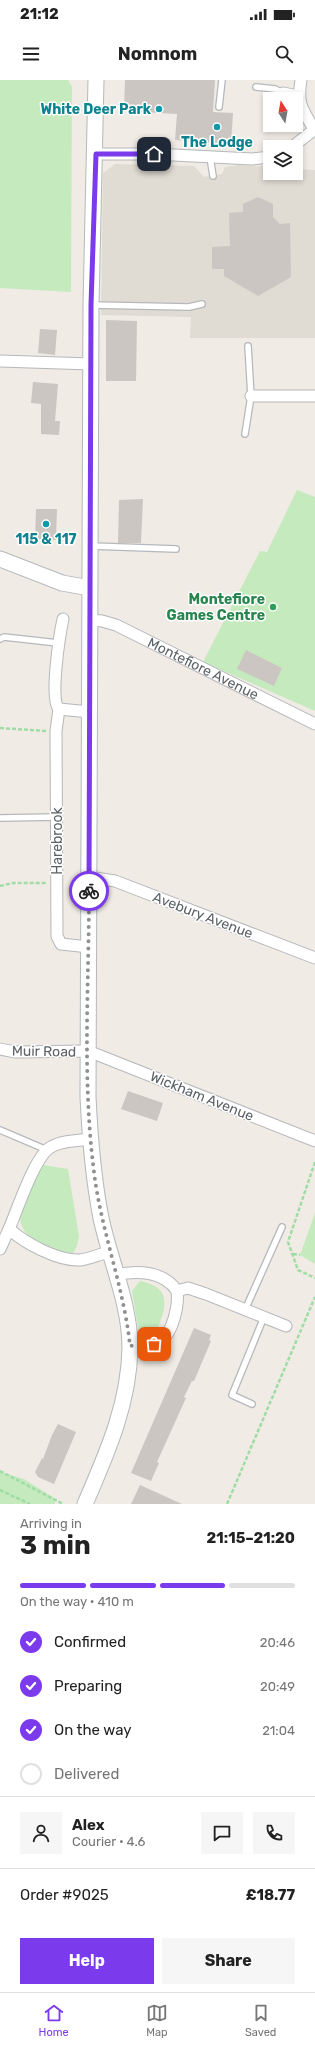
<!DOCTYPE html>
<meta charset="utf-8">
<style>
:root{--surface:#fff;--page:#f6f6f6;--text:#222;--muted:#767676;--line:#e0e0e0;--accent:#7c3aed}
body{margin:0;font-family:Rubik,sans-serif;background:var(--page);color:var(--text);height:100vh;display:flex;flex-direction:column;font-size:15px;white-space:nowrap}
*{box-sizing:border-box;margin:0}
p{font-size:13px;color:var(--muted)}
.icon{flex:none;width:22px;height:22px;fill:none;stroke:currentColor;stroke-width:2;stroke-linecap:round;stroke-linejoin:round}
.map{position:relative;height:1424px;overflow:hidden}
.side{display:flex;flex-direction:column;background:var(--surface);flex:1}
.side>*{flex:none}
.needle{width:26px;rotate:349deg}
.controls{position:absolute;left:263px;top:12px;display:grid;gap:8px}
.controls a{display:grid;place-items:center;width:40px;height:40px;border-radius:0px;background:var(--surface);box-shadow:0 2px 6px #0003;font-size:20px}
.pin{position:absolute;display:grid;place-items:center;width:34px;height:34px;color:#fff;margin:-17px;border-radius:8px;box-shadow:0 2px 6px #0006}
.courier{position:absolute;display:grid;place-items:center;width:40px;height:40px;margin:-20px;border:3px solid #7c3aed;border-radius:50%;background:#fff;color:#222;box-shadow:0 1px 5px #0007}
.headline em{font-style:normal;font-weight:700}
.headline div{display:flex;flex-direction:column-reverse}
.headline{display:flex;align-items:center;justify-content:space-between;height:68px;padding:0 20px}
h1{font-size:26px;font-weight:700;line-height:30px}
.bar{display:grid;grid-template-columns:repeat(4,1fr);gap:6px 4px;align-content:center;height:48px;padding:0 20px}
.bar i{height:5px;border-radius:3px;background:var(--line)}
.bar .current{background:var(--accent)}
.bar p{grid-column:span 4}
.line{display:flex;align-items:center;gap:10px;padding:0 20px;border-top:1px solid var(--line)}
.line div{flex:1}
.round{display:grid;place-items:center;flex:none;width:42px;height:42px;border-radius:0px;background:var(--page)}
ol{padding:0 20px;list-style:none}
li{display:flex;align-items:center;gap:12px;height:44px}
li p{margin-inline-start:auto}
li .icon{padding:4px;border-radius:50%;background:var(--accent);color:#fff;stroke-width:4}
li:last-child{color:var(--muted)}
li i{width:22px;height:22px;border:2px solid var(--line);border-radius:50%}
.cta{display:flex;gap:8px;margin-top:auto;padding:8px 20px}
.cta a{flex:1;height:46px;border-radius:0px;background:var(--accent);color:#fff;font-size:16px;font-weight:700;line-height:46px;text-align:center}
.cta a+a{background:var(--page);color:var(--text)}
.status{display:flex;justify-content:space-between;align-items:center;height:28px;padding:0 20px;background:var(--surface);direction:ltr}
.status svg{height:11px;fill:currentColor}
header{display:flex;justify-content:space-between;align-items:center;height:52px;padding:0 20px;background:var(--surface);font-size:18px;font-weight:700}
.dock{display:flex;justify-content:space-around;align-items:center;height:56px;border-top:1px solid var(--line);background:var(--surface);font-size:11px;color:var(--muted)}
.dock a{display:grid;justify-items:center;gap:2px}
.dock .current{color:var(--accent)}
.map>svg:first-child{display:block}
.education{fill:#e0dbd3}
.green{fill:#c5eabe}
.building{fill:#cbc6c1}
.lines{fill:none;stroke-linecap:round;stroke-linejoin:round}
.lane-casing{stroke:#b5b8bc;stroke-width:8}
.street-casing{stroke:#b5b8bc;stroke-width:13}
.secondary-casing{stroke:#b3b9bd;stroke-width:17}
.path{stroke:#a0dda6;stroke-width:2.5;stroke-dasharray:4 2;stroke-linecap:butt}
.lane{stroke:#fff;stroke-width:5.5}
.street{stroke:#fff;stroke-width:11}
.secondary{stroke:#fff;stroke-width:15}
.done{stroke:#909292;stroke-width:4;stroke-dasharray:0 7.2}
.route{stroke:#7c3aed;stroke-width:5}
.culture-dot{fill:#0f9aa8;stroke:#fff;stroke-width:1.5}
.leisure-dot{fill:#2e9e5b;stroke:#fff;stroke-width:1.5}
.labels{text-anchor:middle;stroke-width:3;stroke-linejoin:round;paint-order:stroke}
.culture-label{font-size:14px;font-weight:bold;fill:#0d838f;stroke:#fff}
.leisure-label{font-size:14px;font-weight:bold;fill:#27864d;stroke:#fff;text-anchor:end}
.street-label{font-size:14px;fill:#5c6266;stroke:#fff}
</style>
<div class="status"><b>21:12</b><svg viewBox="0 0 49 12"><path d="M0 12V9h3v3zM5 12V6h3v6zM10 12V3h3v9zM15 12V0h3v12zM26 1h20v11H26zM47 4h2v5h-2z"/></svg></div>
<header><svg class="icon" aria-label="menu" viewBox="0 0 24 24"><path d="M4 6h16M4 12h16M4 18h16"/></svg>Nomnom<svg class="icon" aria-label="search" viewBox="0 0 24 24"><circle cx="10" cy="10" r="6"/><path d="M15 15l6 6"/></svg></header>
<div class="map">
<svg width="315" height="1424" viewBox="0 0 315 1424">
<rect width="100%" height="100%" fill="#f0ebe4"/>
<!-- education -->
<path class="education" d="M 115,84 L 194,86 L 204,97 L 222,94 L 225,87 L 239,85 L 270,87 L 270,93 L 296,93 L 296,89 L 315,90 L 315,258 L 190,258 L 191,237 L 101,235 L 103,93 Z"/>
<!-- green -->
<path class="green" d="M 0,0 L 68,0 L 72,7 L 71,212 L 0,208 Z
M 297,410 L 315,417 L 315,631 L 203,582 L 260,471 L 267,472 Z
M 43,1085 L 68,1089 L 79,1156 L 77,1166 L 73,1173 C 64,1173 54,1168 46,1165 C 0,1148 26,1115 43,1085 Z
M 315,1133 L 315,1184 L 300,1175 Z
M 140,1201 C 175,1208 165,1230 155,1255 L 139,1253 L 132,1211 Z
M 0,1392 L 24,1399 L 54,1418 L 55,1424 L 0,1424 Z"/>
<!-- building -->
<path class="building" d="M 125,0 L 215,0 L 213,32 L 233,33 L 231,64 L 175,60 L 177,34 L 124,31 Z
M 258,117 L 273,124 L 273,137 L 280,144 L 290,143 L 291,197 L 258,216 L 224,196 L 224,189 L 212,189 L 212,167 L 230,166 L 229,133 L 243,132 L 243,124 Z
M 106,240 L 137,241 L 136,301 L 106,301 Z
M 40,249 L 57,250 L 55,275 L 38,273 Z
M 33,302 L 58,304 L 55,341 L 60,341 L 59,355 L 41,354 L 41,324 L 31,323 Z
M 143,419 L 141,463 L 118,463 L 119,420 Z
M 36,429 L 57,429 L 56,460 L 35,459 Z
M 246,570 L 282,588 L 274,606 L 237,589 Z
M 128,1011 L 163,1023 L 157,1041 L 121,1029 Z
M 194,1248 L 211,1255 L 209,1260 L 211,1261 L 194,1301 L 192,1301 L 184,1317 L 186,1318 L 157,1382 L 159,1383 L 151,1401 L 131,1393 Z
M 58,1344 L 76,1352 L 54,1404 L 38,1397 L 35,1392 L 42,1378 L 43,1379 L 52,1355 Z
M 140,1405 L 182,1424 L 131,1424 Z"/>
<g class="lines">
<!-- lane casing -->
<g class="lane-casing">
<path id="lane" d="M 256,7 L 275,9 L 283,13
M 219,27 L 222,0
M 210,77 L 213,96
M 91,225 L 189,227 L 202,224
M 245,354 L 251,316 L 248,266
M 91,466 L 176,469
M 0,559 L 4,557 L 58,563
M 0,738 L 57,737
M 0,1050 L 47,1070
M 245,1230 L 282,1147
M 252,1324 L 232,1315 L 264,1237"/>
</g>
<!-- street casing -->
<g class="street-casing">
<g id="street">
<path d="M 301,0 C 297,24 302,29 314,49"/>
<path d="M 283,13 L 298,16"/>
<path d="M 292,67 L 315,49"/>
<path d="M 96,74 L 154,74 L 252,79 L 270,77"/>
<path d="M 0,281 L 91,284"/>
<path d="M 251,316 L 315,316"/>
<path d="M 63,539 C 60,553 49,621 59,629 L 90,632"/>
<path id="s1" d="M 90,540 L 102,541 L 116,545 L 315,644"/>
<path d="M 59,629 L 56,651 L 57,856 L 61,864 L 89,867"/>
<path d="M 89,797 L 115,801 L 315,878"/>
<path d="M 0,969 L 15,972 L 88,971 L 315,1061"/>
<path d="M 90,1059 C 78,1061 62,1060 51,1067 C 35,1075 17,1131 9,1149 C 25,1163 57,1181 80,1180 C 89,1179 100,1174 110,1172"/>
<path d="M 0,1169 L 9,1149"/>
<path d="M 116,1195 C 137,1190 164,1191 177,1211 C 179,1225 173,1252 161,1261 C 152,1267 139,1266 130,1266"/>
<path d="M 177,1211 L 188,1208 L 206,1214 L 286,1246"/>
</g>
</g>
<!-- secondary casing -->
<g class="secondary-casing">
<path id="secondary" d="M 0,479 L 62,503 L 90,508
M 85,1424 C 107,1373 129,1324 130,1268 C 130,1223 110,1181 101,1138 C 93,1098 90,1058 88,1017 L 91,225 L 96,0"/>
</g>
<!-- path -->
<path class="path" d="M 0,648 L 46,651
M 0,806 L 13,803 L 46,803
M 315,1082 L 288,1162 L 298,1190 L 315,1198
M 293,1174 L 300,1175
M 0,1391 L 63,1424
M 0,1410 L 30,1424
M 227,1424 L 315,1217"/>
<!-- lane -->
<use href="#lane" class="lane"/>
<!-- street -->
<use href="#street" class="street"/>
<!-- secondary -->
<use href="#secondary" class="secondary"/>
</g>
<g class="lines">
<!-- done -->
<path class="done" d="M 89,811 C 89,904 82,999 94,1092 C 101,1151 124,1207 130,1266 L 154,1264"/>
<!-- route -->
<path class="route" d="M 89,811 L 91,225 L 96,74 L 154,74"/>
</g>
<!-- markers -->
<g class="culture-dot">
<circle cx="159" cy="29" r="4"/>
<circle cx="217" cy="47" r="4"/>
<circle cx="46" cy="444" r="4"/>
</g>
<circle class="leisure-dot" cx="273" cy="527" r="4"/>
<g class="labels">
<!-- culture labels -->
<g class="culture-label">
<text x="151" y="34" text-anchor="end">White Deer Park</text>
<text x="217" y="67">The Lodge</text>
<text x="46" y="464">115 &amp; 117</text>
</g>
<!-- leisure labels -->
<g class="leisure-label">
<text x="265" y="524">Montefiore<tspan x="265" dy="16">Games Centre</tspan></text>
</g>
<!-- street labels -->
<g class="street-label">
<text dy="5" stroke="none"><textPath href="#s1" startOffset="124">Montefiore Avenue</textPath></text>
<text transform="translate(57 761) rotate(-90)" y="5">Harebrook</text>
<text transform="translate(203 835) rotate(21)" y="5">Avebury Avenue</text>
<text transform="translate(44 971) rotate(1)" y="5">Muir Road</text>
<text transform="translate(202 1016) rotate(22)" y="5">Wickham Avenue</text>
</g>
</g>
</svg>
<div class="controls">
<a><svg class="needle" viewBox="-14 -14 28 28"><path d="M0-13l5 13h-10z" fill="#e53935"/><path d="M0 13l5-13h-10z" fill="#767676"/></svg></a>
<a><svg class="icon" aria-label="layers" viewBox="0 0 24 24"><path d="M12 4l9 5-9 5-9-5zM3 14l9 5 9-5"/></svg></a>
</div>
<div class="pin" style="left:154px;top:1264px;background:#ea580c"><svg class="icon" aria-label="bag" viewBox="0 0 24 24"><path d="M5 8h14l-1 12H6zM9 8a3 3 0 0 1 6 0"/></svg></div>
<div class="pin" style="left:154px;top:74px;background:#1f2937"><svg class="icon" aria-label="home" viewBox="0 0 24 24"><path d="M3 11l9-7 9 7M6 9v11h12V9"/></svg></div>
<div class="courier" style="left:89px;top:811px"><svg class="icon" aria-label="bike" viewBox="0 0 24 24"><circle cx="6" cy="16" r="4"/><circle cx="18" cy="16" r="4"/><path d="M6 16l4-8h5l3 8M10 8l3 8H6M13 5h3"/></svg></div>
</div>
<section class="side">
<div class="headline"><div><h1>3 min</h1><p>Arriving in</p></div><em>21:15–21:20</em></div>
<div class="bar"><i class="current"></i><i class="current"></i><i class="current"></i><i></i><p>On the way · 410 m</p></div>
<ol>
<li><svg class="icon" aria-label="check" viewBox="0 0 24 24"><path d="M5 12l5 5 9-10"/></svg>Confirmed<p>20:46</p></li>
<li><svg class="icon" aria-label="check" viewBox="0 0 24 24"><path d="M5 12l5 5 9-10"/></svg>Preparing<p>20:49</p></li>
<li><svg class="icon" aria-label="check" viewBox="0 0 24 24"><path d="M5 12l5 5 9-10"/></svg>On the way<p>21:04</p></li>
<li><i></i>Delivered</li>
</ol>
<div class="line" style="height:72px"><a class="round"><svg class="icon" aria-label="person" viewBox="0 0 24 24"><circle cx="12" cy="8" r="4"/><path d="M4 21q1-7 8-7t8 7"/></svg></a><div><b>Alex</b><p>Courier · 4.6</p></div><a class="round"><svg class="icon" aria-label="chat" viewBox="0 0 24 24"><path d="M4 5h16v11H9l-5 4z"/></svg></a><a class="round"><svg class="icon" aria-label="phone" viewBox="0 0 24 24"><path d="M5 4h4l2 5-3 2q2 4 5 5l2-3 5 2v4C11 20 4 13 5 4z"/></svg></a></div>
<div class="line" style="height:52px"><div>Order #9025</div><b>£18.77</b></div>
<div class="cta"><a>Help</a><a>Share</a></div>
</section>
<nav class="dock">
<a class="current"><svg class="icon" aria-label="home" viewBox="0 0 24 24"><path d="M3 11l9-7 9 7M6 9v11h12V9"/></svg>Home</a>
<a><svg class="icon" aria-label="map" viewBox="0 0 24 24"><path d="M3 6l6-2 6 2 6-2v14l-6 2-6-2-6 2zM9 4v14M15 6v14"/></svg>Map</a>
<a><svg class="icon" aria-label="saved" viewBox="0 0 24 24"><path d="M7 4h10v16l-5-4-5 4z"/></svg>Saved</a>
</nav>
